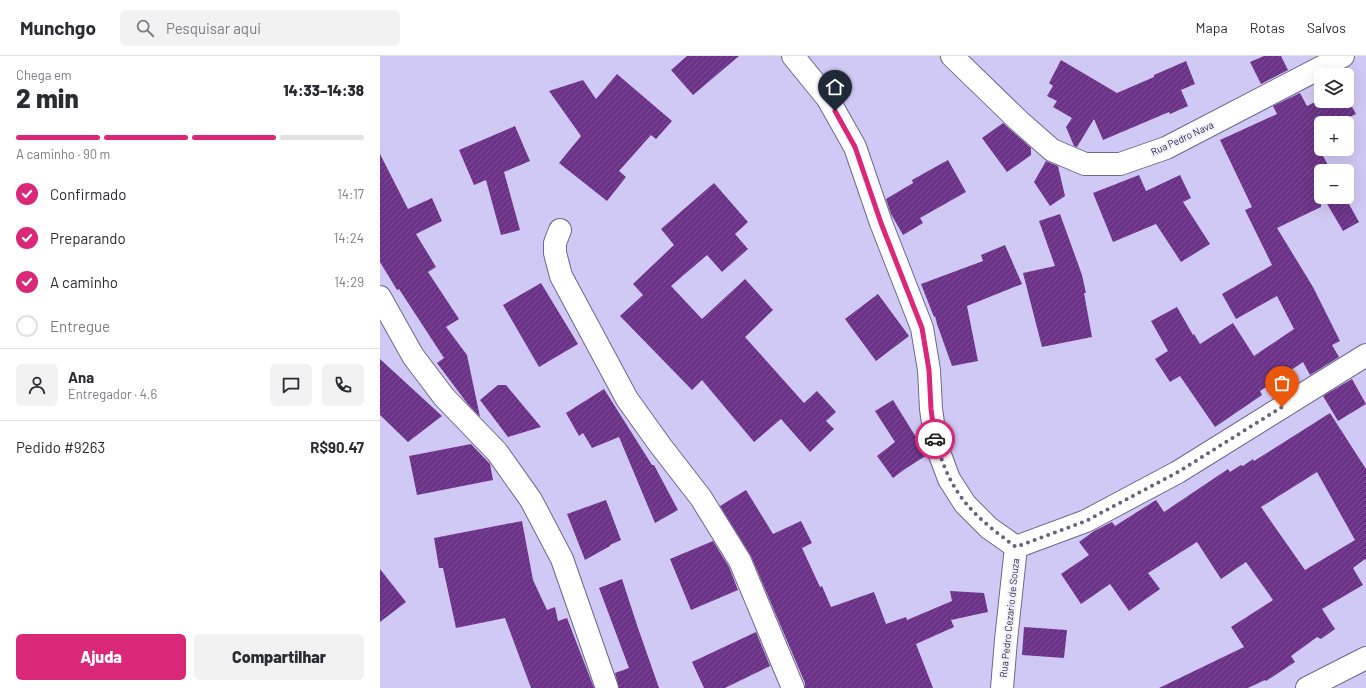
<!DOCTYPE html>
<html lang="pt">
<meta charset="utf-8">
<style>
:root{--surface:#fff;--page:#f2f2f3;--text:#2b2b33;--muted:#7c7c81;--line:#e1e1e2;--accent:#db2777}
body{margin:0;font-family:Barlow,sans-serif;background:var(--page);color:var(--text);height:100vh;display:flex;flex-direction:column;font-size:15px;white-space:nowrap}
*{box-sizing:border-box;margin:0}
p{font-size:13px;color:var(--muted)}
.icon{flex:none;width:22px;height:22px;fill:none;stroke:currentColor;stroke-width:2;stroke-linecap:round;stroke-linejoin:round}
.map{position:relative;flex:1;overflow:hidden}
.details{display:flex;flex-direction:column;background:var(--surface);width:380px}
.details>*{flex:none}
.buttons{position:absolute;left:934px;top:12px;display:grid;gap:8px}
.buttons a{display:grid;place-items:center;width:40px;height:40px;border-radius:6px;background:var(--surface);box-shadow:0 4px 16px #0002;font-size:20px}
.pin{position:absolute;display:grid;place-items:center;width:34px;height:34px;color:#fff;margin:-41px -17px;border-radius:50% 50% 50% 0;rotate:-45deg;box-shadow:0 0 4px #0007}
.pin .icon{rotate:45deg}
.courier{position:absolute;display:grid;place-items:center;width:40px;height:40px;margin:-20px;border:3px solid #db2777;border-radius:50%;background:#fff;color:#222;box-shadow:0 1px 5px #0007}
.overview em{font-style:normal;font-weight:800}
.overview div{display:flex;flex-direction:column-reverse}
.overview{display:flex;align-items:center;justify-content:space-between;height:68px;padding:0 16px}
h1{font-size:26px;font-weight:800;line-height:30px}
.bar{display:grid;grid-template-columns:repeat(4,1fr);gap:6px 4px;align-content:center;height:48px;padding:0 16px}
.bar i{height:5px;border-radius:3px;background:var(--line)}
.bar .selected{background:var(--accent)}
.bar p{grid-column:span 4}
.line{display:flex;align-items:center;gap:10px;padding:0 16px;border-top:1px solid var(--line)}
.line div{flex:1}
.round{display:grid;place-items:center;flex:none;width:42px;height:42px;border-radius:6px;background:var(--page)}
ol{padding:0 16px;list-style:none}
li{display:flex;align-items:center;gap:12px;height:44px}
li p{margin-inline-start:auto}
li .icon{padding:4px;border-radius:50%;background:var(--accent);color:#fff;stroke-width:4}
li:last-child{color:var(--muted)}
li i{width:22px;height:22px;border:2px solid var(--line);border-radius:50%}
.primary-button{display:flex;gap:8px;margin-top:auto;padding:8px 16px}
.primary-button a{flex:1;height:46px;border-radius:6px;background:var(--accent);color:#fff;font-size:16px;font-weight:800;line-height:46px;text-align:center}
.primary-button a+a{background:var(--page);color:var(--text)}
header{display:flex;align-items:center;gap:24px;box-sizing:border-box;height:56px;padding:0 20px;background:var(--surface);border-bottom:1px solid var(--line)}
header strong{font-size:19px}
nav{display:flex;gap:22px;margin-inline-start:auto;font-size:14px}
.search{width:280px;height:36px;background:var(--page);display:flex;align-items:center;gap:10px;box-sizing:border-box;padding:0 14px;border-radius:6px;color:var(--muted);font-size:15px}
main{display:flex;flex:1;min-height:0}
.map>svg:first-child{display:block}
.building{fill:url(#building-hatch);fill-rule:evenodd}
.lines{fill:none;stroke-linecap:round;stroke-linejoin:round}
.minor-casing{stroke:#6e678e;stroke-width:24}
.minor{stroke:#fff;stroke-width:22}
.done{stroke:#68647e;stroke-width:4;stroke-dasharray:0 7.2}
.route{stroke:#db2777;stroke-width:5}
.labels{text-anchor:middle;stroke-width:4;stroke-linejoin:round;paint-order:stroke}
.street-label{font-size:10px;fill:#302d3e;stroke:#f1effd}
</style>
<header>
<strong>Munchgo</strong>
<div class="search"><svg class="icon" aria-label="search" viewBox="0 0 24 24"><circle cx="10" cy="10" r="6"/><path d="M15 15l6 6"/></svg>Pesquisar aqui</div>
<nav><a>Mapa</a><a>Rotas</a><a>Salvos</a></nav>
</header>
<main>
<section class="details">
<div class="overview"><div><h1>2 min</h1><p>Chega em</p></div><em>14:33–14:38</em></div>
<div class="bar"><i class="selected"></i><i class="selected"></i><i class="selected"></i><i></i><p>A caminho · 90 m</p></div>
<ol>
<li><svg class="icon" aria-label="check" viewBox="0 0 24 24"><path d="M5 12l5 5 9-10"/></svg>Confirmado<p>14:17</p></li>
<li><svg class="icon" aria-label="check" viewBox="0 0 24 24"><path d="M5 12l5 5 9-10"/></svg>Preparando<p>14:24</p></li>
<li><svg class="icon" aria-label="check" viewBox="0 0 24 24"><path d="M5 12l5 5 9-10"/></svg>A caminho<p>14:29</p></li>
<li><i></i>Entregue</li>
</ol>
<div class="line" style="height:72px"><a class="round"><svg class="icon" aria-label="person" viewBox="0 0 24 24"><circle cx="12" cy="8" r="4"/><path d="M4 21q1-7 8-7t8 7"/></svg></a><div><b>Ana</b><p>Entregador · 4.6</p></div><a class="round"><svg class="icon" aria-label="chat" viewBox="0 0 24 24"><path d="M4 5h16v11H9l-5 4z"/></svg></a><a class="round"><svg class="icon" aria-label="phone" viewBox="0 0 24 24"><path d="M5 4h4l2 5-3 2q2 4 5 5l2-3 5 2v4C11 20 4 13 5 4z"/></svg></a></div>
<div class="line" style="height:52px"><div>Pedido #9263</div><b>R$90.47</b></div>
<div class="primary-button"><a>Ajuda</a><a>Compartilhar</a></div>
</section>
<div class="map">
<svg width="986" height="632" viewBox="0 0 986 632">
<defs>
<pattern id="building-hatch" width="6" height="6" patternUnits="userSpaceOnUse"><rect width="6" height="6" fill="#6b3287"/><path d="M-1 1l2-2M0 6l6-6M5 7l2-2" fill="none" stroke="#7c4e93"/></pattern>
</defs>
<rect width="100%" height="100%" fill="#d1c9f5"/>
<!-- building -->
<path class="building" d="M 307,0 L 359,0 L 313,39 L 291,14 Z
M 884,0 L 901,0 L 908,14 L 881,28 L 870,6 Z
M 681,4 L 737,37 L 774,21 L 774,19 L 806,5 L 815,28 L 801,34 L 808,50 L 790,58 L 789,56 L 723,84 L 714,63 L 697,91 L 694,90 L 686,71 L 692,62 L 673,51 L 677,45 L 667,40 L 673,30 L 669,27 Z
M 237,18 L 292,65 L 276,83 L 271,79 L 239,115 L 246,121 L 227,145 L 179,107 L 201,80 L 169,35 L 203,24 L 216,43 Z
M 920,37 L 927,50 L 941,43 L 941,45 L 967,45 L 967,42 L 976,58 L 958,67 L 941,67 L 941,96 L 951,115 L 941,115 L 941,151 L 897,172 L 933,231 L 960,285 L 952,289 L 959,301 L 930,319 L 923,306 L 880,335 L 882,339 L 835,371 L 800,320 L 790,326 L 775,303 L 788,295 L 771,265 L 797,251 L 813,279 L 814,278 L 820,288 L 853,267 L 874,300 L 914,273 L 897,240 L 856,263 L 842,238 L 892,209 L 865,154 L 872,151 L 840,84 L 897,58 L 893,50 Z
M 623,67 L 651,92 L 651,99 L 627,116 L 602,82 Z
M 135,70 L 150,105 L 124,116 L 140,174 L 121,179 L 106,124 L 94,129 L 79,94 Z
M 0,98 L 28,153 L 52,142 L 62,165 L 36,178 L 56,211 L 48,216 L 79,263 L 66,271 L 87,299 L 100,361 L 87,347 L 57,307 L 64,302 L 19,233 L 17,234 L 0,206 Z
M 568,104 L 586,136 L 540,162 L 543,167 L 523,179 L 511,158 L 506,143 L 533,127 L 532,124 Z
M 666,105 L 678,110 L 685,140 L 670,150 L 654,126 Z
M 759,119 L 766,135 L 800,119 L 811,142 L 803,146 L 830,188 L 801,206 L 776,168 L 733,186 L 713,137 Z
M 334,127 L 368,166 L 355,178 L 368,193 L 342,216 L 327,199 L 291,230 L 322,263 L 365,223 L 393,254 L 365,281 L 424,347 L 437,335 L 456,356 L 446,365 L 454,373 L 430,396 L 401,363 L 374,386 L 322,324 L 312,334 L 240,260 L 263,239 L 253,228 L 294,189 L 281,173 Z
M 943,141 L 965,141 L 979,166 L 963,175 Z
M 680,158 L 702,219 L 706,237 L 704,237 L 712,281 L 662,291 L 643,217 L 675,210 L 659,165 Z
M 625,189 L 642,228 L 587,250 L 598,305 L 572,310 L 557,268 L 555,260 L 554,261 L 541,228 L 603,205 L 601,199 Z
M 161,227 L 198,288 L 159,311 L 123,249 Z
M 498,238 L 529,280 L 496,305 L 465,263 Z
M 0,303 L 62,360 L 28,386 L 0,359 Z
M 972,323 L 986,348 L 958,365 L 943,340 Z
M 118,329 L 126,329 L 161,371 L 128,381 L 100,344 Z
M 224,333 L 272,409 L 274,409 L 298,454 L 275,467 L 239,381 L 212,392 L 203,377 L 199,380 L 186,357 Z
M 513,344 L 547,399 L 525,413 L 513,422 L 497,400 L 515,386 L 495,355 Z
M 950,357 L 986,413 L 986,505 L 985,503 L 973,512 L 983,529 L 942,553 L 955,573 L 941,583 L 937,581 L 911,600 L 915,606 L 886,625 L 885,624 L 868,632 L 779,632 L 864,591 L 851,571 L 893,544 L 866,506 L 841,523 L 817,486 L 768,517 L 780,533 L 749,555 L 730,528 L 701,548 L 681,518 L 709,499 L 699,486 L 714,475 L 732,466 L 735,470 L 776,444 L 784,456 L 848,413 L 850,416 L 861,409 L 863,410 L 873,403 L 874,405 ZM 937,416 L 975,484 L 925,514 L 881,451 Z
M 91,388 L 110,408 L 113,424 L 37,439 L 29,400 Z
M 366,434 L 393,478 L 421,465 L 432,487 L 422,492 L 440,531 L 442,530 L 451,551 L 494,536 L 506,568 L 526,561 L 527,564 L 572,545 L 570,535 L 604,537 L 608,556 L 571,564 L 574,571 L 536,588 L 553,632 L 425,632 L 425,627 L 371,500 L 340,450 Z
M 226,444 L 241,484 L 230,489 L 230,490 L 205,504 L 187,458 Z
M 142,465 L 153,524 L 167,554 L 175,551 L 178,565 L 187,562 L 214,632 L 151,632 L 125,562 L 76,572 L 63,512 L 59,512 L 54,482 Z
M 333,485 L 349,511 L 358,534 L 311,554 L 290,503 Z
M 0,513 L 26,546 L 0,566 Z
M 242,523 L 258,572 L 279,632 L 239,632 L 235,617 L 249,612 L 219,532 Z
M 644,571 L 687,574 L 684,602 L 642,599 Z
M 376,576 L 390,610 L 345,632 L 324,632 L 312,606 Z"/>
<g class="lines">
<!-- minor casing -->
<g class="minor-casing">
<path id="minor" d="M 413,0 L 448,43 L 475,91 L 501,167 L 542,272 L 549,314 L 551,353 L 556,388 L 569,423 L 585,448 L 609,472 L 636,491
M 572,0 L 639,65 L 672,94 L 705,108 L 740,108 L 786,92 L 963,0
M 180,174 L 175,187 L 175,197 L 181,220 L 247,343 L 280,389 L 321,442 L 360,505 L 413,632
M 0,241 L 33,300 L 64,341 L 117,396 L 151,444 L 182,503 L 227,632
M 636,491 L 706,465 L 798,416 L 986,299
M 622,632 L 626,584 L 636,491
M 927,632 L 986,602"/>
</g>
<!-- minor -->
<use href="#minor" class="minor"/>
</g>
<g class="lines">
<!-- done -->
<path class="done" d="M 555,383 C 557,391 560,399 563,407 C 578,447 602,466 636,491 L 706,465 L 732,451 L 798,416 L 902,351"/>
<!-- route -->
<path class="route" d="M 455,55 L 475,91 L 501,167 L 542,272 L 549,314 L 551,353 L 555,383"/>
</g>
<g class="labels">
<!-- street labels -->
<g class="street-label">
<text transform="translate(802 82) rotate(-25)" y="4">Rua Pedro Nava</text>
<text transform="translate(629 562) rotate(-84)" y="4">Rua Pedro Cezario de Souza</text>
</g>
</g>
</svg>
<div class="buttons">
<a><svg class="icon" aria-label="layers" viewBox="0 0 24 24"><path d="M12 4l9 5-9 5-9-5zM3 14l9 5 9-5"/></svg></a>
<a>+</a>
<a>−</a>
</div>
<div class="pin" style="left:902px;top:351px;background:#ea580c"><svg class="icon" aria-label="bag" viewBox="0 0 24 24"><path d="M5 8h14l-1 12H6zM9 8a3 3 0 0 1 6 0"/></svg></div>
<div class="pin" style="left:455px;top:55px;background:#1f2937"><svg class="icon" aria-label="home" viewBox="0 0 24 24"><path d="M3 11l9-7 9 7M6 9v11h12V9"/></svg></div>
<div class="courier" style="left:555px;top:383px"><svg class="icon" aria-label="car" viewBox="0 0 24 24"><path d="M5 17H2v-5l4-1 3-4h7l3 4 3 1v5h-3M9 17h6M6 11h13"/><circle cx="7" cy="17" r="2"/><circle cx="17" cy="17" r="2"/></svg></div>
</div>
</main>
